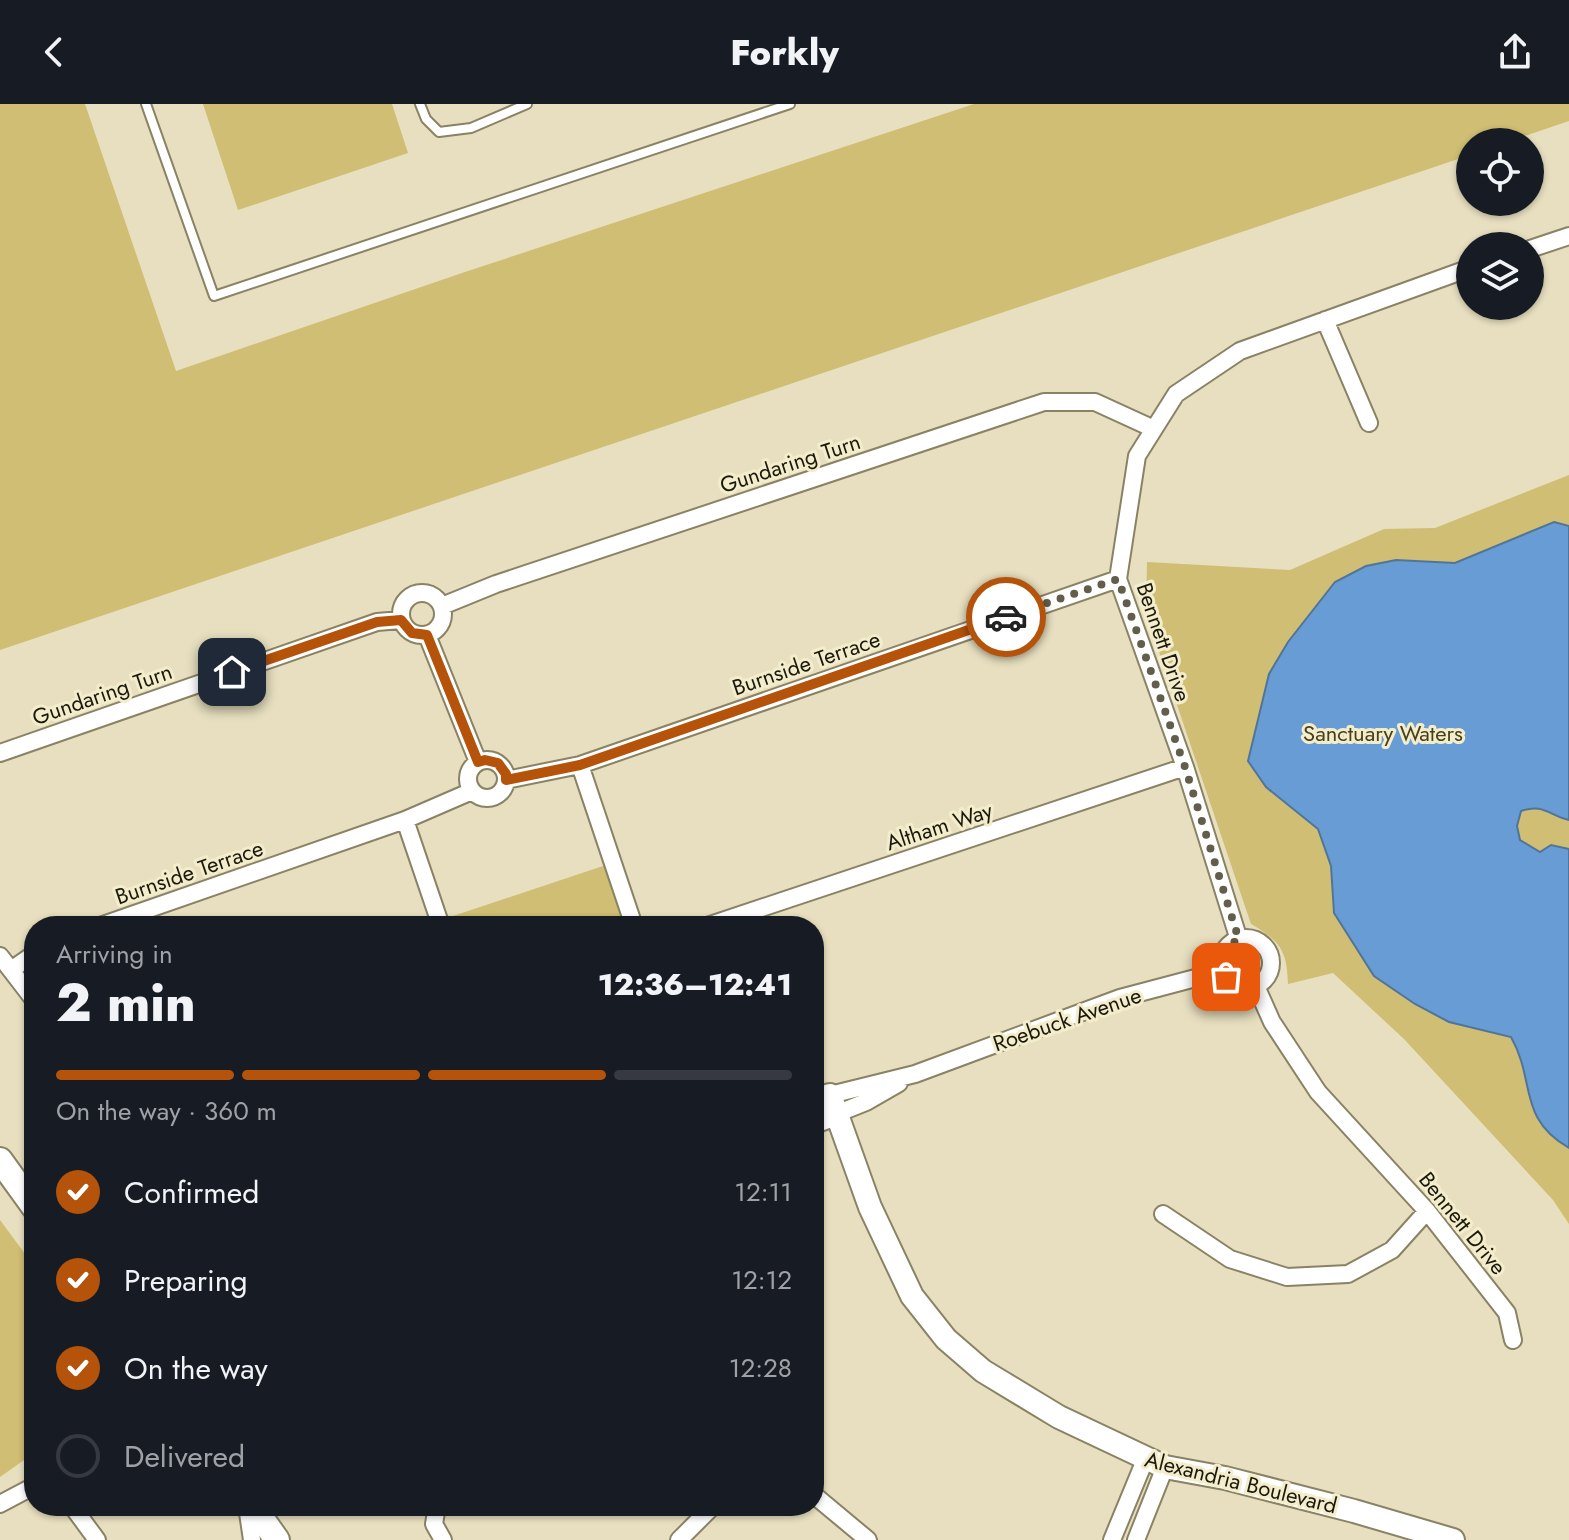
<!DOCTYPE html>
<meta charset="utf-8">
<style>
:root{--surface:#171b24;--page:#242831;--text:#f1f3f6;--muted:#9ea1a6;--line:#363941;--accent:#b45309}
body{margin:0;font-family:Jost,sans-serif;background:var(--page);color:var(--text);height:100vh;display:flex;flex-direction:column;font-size:30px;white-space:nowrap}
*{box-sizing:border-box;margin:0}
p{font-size:26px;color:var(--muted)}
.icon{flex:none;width:44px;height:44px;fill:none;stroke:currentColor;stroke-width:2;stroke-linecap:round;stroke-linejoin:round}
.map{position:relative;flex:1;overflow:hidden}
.drawer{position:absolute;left:24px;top:812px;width:800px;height:600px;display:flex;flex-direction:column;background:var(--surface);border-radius:32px;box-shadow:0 2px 6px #0004}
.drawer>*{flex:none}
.controls{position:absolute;left:1456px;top:24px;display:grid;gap:16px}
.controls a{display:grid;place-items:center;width:88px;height:88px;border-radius:50%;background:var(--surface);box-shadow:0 2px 6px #0004;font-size:40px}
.pin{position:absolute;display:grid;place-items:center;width:68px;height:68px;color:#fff;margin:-34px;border-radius:16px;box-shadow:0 4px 12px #0006}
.courier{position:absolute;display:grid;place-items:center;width:80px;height:80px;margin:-40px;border:6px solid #b45309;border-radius:50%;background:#fff;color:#222;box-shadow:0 2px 10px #0007}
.overview em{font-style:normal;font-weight:800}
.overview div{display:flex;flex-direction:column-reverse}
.overview{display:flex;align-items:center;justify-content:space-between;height:136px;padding:0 32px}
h1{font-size:52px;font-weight:800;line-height:60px}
.bar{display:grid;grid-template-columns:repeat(4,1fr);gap:12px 8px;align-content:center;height:96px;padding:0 32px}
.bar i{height:10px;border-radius:6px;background:var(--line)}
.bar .active{background:var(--accent)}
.bar p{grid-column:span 4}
ol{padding:0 32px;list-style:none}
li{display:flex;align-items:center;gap:24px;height:88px}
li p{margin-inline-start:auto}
li .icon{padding:8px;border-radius:50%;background:var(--accent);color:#fff;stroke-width:4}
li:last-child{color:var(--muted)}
li i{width:44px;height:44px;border:4px solid var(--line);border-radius:50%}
header{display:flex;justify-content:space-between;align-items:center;height:104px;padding:0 32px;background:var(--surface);font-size:36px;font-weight:800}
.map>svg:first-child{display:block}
.green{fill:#cfbe73}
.water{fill:#689cd5;stroke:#517599;stroke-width:2}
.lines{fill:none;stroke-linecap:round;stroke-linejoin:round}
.lane-casing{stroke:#898264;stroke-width:12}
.street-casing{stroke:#898264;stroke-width:20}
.secondary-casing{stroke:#898264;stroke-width:26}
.primary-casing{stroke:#898264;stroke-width:28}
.lane{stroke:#fff;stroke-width:8}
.street{stroke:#fff;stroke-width:16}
.secondary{stroke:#fff;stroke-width:22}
.primary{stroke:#fff;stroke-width:24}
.done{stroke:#625e4b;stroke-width:8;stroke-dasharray:0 14.4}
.route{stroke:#b45309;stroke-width:10}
.labels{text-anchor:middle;stroke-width:6;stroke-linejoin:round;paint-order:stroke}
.street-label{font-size:22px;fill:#1b190d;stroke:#f4edcc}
.park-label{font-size:22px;fill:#48401d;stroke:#f4edcc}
</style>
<header><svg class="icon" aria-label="back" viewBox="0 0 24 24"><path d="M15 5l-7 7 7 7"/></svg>Forkly<svg class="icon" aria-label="share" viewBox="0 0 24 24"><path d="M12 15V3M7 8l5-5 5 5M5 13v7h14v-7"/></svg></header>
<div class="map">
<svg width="1569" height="1436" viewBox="0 0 1569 1436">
<rect width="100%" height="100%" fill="#e7dfbf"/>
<!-- green -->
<path class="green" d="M 0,0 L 85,0 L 176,267 L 465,168 L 974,0 L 1569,0 L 1569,17 L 1507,38 L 1470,38 L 1470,51 L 0,546 Z
M 203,0 L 392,0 L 408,49 L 238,106 Z
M 1569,371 L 1569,1120 L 1553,1096 L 1404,935 L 1333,869 L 1288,880 C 1287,846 1280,837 1251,820 L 1146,509 L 1147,458 L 1290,466 L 1384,425 L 1435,424 Z
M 606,761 L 627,822 L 450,822 L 447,814 Z
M 0,1116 L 34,1162 L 34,1349 L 0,1373 Z"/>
<!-- water -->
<path class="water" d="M 1554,418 L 1569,422 L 1569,716 C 1550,712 1543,699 1521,707 L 1517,722 L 1520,736 L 1540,748 L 1551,741 L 1569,745 L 1569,1044 C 1517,1014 1536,977 1511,933 L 1449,918 L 1415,900 L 1374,872 L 1334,809 L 1331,762 L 1318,725 L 1266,683 L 1248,657 L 1269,570 L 1288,538 L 1335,478 L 1366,462 L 1396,456 L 1455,459 Z"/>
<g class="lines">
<!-- lane casing -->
<g class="lane-casing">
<path id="lane" d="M 146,0 L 214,192 L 790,0
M 420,0 L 426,15 L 439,28 L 471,24 L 527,0"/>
</g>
<!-- street casing -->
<g class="street-casing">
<path id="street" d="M 1530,145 L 1569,132
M 1325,216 L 1369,319
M401 510a21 21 0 1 1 42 0a21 21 0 1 1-42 0Z
M 442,502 L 496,480 L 1044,298 L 1095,298 L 1154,325
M 427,531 L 478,658
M 0,649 L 377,518 L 401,516
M468 675a19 19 0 1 1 38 0a19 19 0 1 1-38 0Z
M 580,661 L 634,822
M 506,676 L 580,661 L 1118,475
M 405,716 L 441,822
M 100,822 L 405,716 L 472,687
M 707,822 L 1185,663
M1221 859a25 25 0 1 1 50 0a25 25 0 1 1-50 0Z
M 1239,836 L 1185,663 L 1118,475 L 1137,352 L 1176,290 L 1240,247 L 1470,164
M 0,852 L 34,896
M 11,866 L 34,850
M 1256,882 L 1272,918 L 1318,988 L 1427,1107 L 1507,1209 L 1513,1236
M 830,991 L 915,970 L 1120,894 L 1222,867
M 836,1010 L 866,998 L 899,979
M 1163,1110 L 1230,1155 L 1287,1173 L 1348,1170 L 1392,1146 L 1427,1107
M 814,1391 L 868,1436
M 0,1400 L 34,1382
M 72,1402 L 97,1436
M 247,1402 L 252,1436
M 437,1402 L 434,1420 L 443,1436
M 679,1436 L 713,1402
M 1112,1436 L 1145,1356
M 1136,1436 L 1165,1363"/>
</g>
<!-- secondary casing -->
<g class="secondary-casing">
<path id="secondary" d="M 814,996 L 830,991 L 870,1103 L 912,1192 L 946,1235 L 983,1267 L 1059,1313 L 1165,1363 L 1225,1374 L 1354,1407 L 1453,1436
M 814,1018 L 836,1010"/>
</g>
<!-- primary casing -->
<g class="primary-casing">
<path id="primary" d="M 0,1056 L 34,1103
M 253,1402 L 277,1436"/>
</g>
<!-- lane -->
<use href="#lane" class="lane"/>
<!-- street -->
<use href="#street" class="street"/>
<!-- secondary -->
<use href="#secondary" class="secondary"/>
<!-- primary -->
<use href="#primary" class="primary"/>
</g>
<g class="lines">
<!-- done -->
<path class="done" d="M 1006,513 L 1118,475 L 1185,663 L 1239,836 C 1222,842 1218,858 1226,873"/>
<!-- route -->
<path class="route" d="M 232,568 L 377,518 L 401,516 L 412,529 L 427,531 L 478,658 L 485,656 L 498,659 L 506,670 L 506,676 L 580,661 L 1006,513"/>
</g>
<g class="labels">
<!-- street labels -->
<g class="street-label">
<text transform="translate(790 359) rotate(-18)" y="8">Gundaring Turn</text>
<text transform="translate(1164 538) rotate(71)" y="8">Bennett Drive</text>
<text transform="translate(806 559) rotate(-19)" y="8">Burnside Terrace</text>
<text transform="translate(102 590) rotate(-19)" y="8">Gundaring Turn</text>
<text transform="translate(939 722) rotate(-18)" y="8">Altham Way</text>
<text transform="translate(189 768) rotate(-19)" y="8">Burnside Terrace</text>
<text transform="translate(1067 915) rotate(-19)" y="8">Roebuck Avenue</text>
<text transform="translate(1463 1119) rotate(51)" y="8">Bennett Drive</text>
<text transform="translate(1241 1378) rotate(14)" y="8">Alexandria Boulevard</text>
</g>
<!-- park labels -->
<g class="park-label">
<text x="1383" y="637">Sanctuary Waters</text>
</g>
</g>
</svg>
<div class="controls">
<a><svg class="icon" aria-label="locate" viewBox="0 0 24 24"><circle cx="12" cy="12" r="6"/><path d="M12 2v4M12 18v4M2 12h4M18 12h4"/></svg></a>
<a><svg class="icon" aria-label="layers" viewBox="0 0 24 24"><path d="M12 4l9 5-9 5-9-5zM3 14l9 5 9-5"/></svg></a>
</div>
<div class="pin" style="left:1226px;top:873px;background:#ea580c"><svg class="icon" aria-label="bag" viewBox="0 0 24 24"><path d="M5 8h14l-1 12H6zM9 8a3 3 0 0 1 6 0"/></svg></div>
<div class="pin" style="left:232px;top:568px;background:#1f2937"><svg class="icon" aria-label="home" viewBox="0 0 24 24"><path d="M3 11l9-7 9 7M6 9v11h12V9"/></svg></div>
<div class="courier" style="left:1006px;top:513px"><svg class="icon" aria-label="car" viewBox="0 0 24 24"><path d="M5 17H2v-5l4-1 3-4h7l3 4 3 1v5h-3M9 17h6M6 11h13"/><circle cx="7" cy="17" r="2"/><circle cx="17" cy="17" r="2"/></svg></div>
<section class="drawer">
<div class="overview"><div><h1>2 min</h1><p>Arriving in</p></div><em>12:36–12:41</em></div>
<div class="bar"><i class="active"></i><i class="active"></i><i class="active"></i><i></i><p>On the way · 360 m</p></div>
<ol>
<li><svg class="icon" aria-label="check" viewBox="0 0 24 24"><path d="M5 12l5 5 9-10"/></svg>Confirmed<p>12:11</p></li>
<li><svg class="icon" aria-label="check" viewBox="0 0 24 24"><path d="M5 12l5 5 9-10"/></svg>Preparing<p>12:12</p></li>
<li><svg class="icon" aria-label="check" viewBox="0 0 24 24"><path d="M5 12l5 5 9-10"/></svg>On the way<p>12:28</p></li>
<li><i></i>Delivered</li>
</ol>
</section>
</div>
